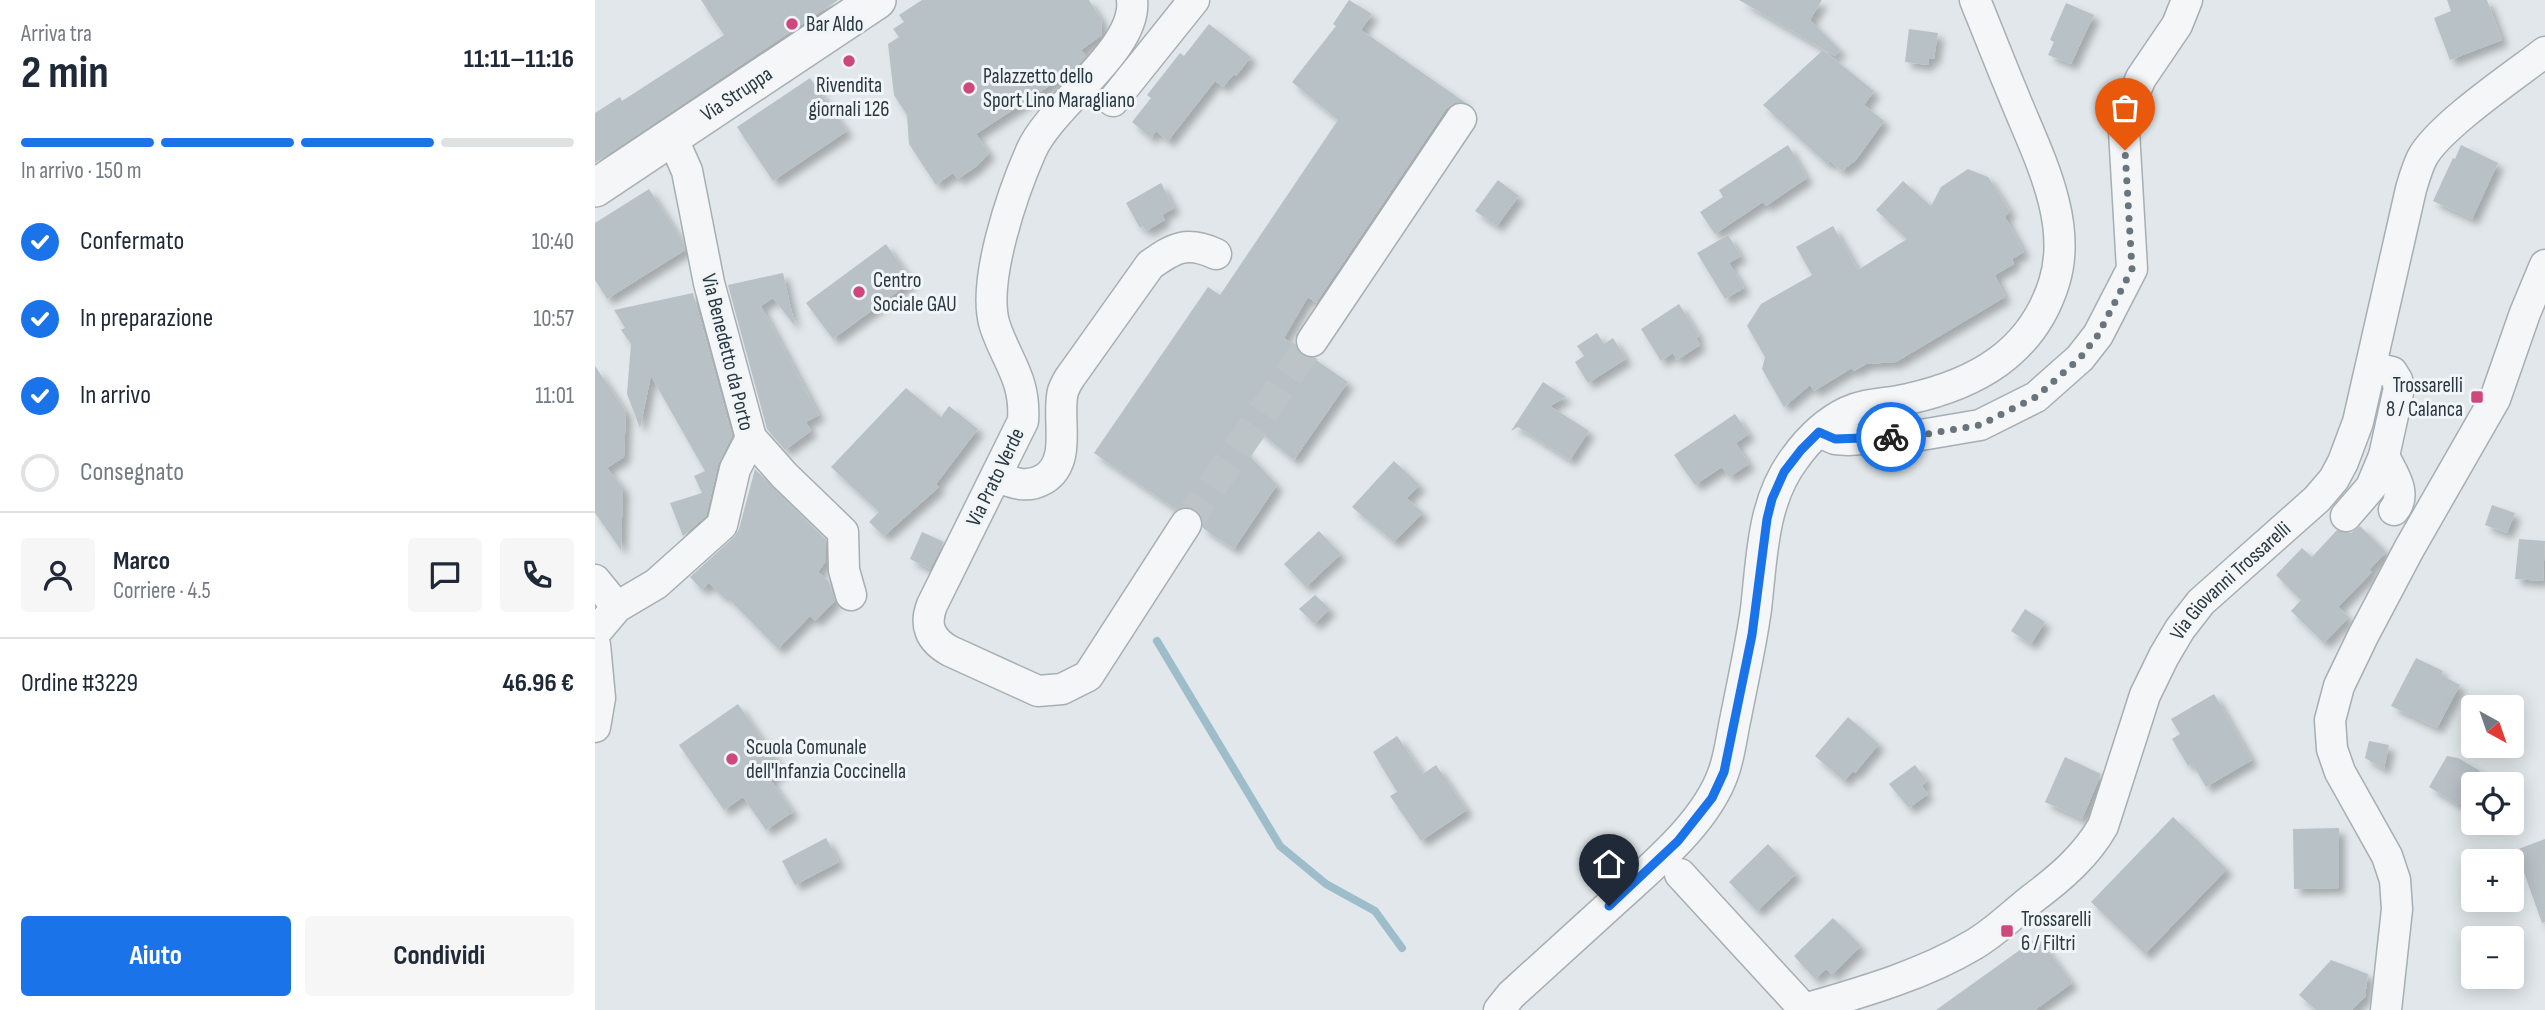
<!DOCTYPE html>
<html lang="it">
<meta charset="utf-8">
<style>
:root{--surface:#fff;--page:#f6f6f7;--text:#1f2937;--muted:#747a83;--line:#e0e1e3;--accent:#1a73e8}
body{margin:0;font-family:"Sofia Sans Condensed",sans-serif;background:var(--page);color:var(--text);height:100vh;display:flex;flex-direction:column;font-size:26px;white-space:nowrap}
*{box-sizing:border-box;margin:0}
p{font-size:23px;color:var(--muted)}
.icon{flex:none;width:38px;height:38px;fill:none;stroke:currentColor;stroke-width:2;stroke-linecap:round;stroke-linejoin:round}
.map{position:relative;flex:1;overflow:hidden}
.side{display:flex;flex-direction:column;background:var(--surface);width:595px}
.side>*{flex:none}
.needle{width:46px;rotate:140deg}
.controls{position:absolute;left:1866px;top:695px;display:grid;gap:14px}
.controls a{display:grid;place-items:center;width:63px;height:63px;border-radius:7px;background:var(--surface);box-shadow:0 4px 18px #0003;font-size:35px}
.pin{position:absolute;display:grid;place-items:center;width:60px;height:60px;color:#fff;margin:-72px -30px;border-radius:50% 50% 50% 0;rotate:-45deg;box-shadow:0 0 7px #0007}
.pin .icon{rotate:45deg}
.courier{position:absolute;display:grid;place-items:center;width:70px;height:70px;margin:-35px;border:5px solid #1a73e8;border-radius:50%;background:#fff;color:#222;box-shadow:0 2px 9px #0007}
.headline em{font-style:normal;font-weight:700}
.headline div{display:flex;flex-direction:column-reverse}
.headline{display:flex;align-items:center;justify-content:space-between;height:119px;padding:0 21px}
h1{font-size:46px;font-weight:700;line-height:52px}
.bar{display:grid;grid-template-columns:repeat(4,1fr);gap:10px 7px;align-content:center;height:84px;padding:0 21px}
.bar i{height:9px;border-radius:5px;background:var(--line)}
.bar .active{background:var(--accent)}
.bar p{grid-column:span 4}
.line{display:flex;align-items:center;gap:18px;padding:0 21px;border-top:2px solid var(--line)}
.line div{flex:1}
.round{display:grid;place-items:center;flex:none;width:74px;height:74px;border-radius:7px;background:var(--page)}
ol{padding:0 21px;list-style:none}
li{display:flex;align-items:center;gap:21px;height:77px}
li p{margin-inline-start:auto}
li .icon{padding:7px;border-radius:50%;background:var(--accent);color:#fff;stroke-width:4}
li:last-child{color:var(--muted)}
li i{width:38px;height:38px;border:4px solid var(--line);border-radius:50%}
.button{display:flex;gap:14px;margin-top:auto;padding:14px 21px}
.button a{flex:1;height:80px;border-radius:7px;background:var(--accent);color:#fff;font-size:28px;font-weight:700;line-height:80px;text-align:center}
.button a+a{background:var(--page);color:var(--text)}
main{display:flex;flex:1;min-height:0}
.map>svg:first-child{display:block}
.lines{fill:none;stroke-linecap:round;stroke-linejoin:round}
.stream{stroke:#9cbdc9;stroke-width:8}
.building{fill:#b8c1c6;filter:url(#shadow)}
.minor-tunnel{stroke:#bcc4c8;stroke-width:30;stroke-dasharray:30 15;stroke-linecap:butt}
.minor-casing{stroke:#a6afb4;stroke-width:33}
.tertiary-casing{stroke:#a6afb4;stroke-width:40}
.minor{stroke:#f4f6f8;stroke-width:30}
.tertiary{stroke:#f4f6f8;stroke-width:37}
.done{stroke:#69757c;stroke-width:7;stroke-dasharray:0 12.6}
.route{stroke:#1a73e8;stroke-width:9}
.poi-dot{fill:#ce477d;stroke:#f1f5f7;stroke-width:2.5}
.labels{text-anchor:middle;stroke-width:6;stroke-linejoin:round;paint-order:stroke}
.poi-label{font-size:21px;fill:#293841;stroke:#f1f5f7;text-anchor:start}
.street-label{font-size:21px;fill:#293841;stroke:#f1f5f7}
</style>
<main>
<section class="side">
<div class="headline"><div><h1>2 min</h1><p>Arriva tra</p></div><em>11:11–11:16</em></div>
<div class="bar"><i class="active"></i><i class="active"></i><i class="active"></i><i></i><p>In arrivo · 150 m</p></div>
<ol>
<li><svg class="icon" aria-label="check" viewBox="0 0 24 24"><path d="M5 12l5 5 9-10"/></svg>Confermato<p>10:40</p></li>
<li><svg class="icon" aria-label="check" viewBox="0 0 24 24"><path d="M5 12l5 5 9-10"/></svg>In preparazione<p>10:57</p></li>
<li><svg class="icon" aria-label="check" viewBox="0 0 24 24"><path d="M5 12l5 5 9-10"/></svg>In arrivo<p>11:01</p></li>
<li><i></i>Consegnato</li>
</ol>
<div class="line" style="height:126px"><a class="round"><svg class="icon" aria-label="person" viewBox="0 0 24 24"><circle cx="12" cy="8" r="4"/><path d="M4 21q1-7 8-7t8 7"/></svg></a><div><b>Marco</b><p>Corriere · 4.5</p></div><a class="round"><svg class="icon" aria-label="chat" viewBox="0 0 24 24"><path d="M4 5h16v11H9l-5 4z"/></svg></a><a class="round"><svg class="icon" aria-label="phone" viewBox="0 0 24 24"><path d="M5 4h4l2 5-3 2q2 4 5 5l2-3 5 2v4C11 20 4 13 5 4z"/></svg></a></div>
<div class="line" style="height:91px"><div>Ordine #3229</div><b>46.96 €</b></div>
<div class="button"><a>Aiuto</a><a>Condividi</a></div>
</section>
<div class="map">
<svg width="1950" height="1010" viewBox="0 0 1950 1010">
<defs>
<filter id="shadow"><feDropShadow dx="6" dy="6" stdDeviation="3.5" flood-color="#0004"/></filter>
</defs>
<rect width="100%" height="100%" fill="#e1e7ea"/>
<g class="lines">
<!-- stream -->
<path class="stream" d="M 562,641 L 685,846 L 731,884 L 780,911 L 807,948"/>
</g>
<!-- building -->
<path class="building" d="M 106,0 L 243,0 L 0,163 L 0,113 L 25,97 L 27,101 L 129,35 Z
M 327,0 L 494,0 L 506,19 L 507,35 L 486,50 L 491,56 L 480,69 L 381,134 L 394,153 L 382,166 L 363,179 L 358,173 L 341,185 L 314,144 L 312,115 L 299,95 L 293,44 L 304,37 L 298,29 L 309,22 L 304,15 Z
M 754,0 L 777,14 L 766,30 L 871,103 L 859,103 L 851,109 L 721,303 L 713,297 L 689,338 L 701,346 L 707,355 L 718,358 L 753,382 L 699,460 L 652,421 L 637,437 L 682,485 L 639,549 L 608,528 L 607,517 L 601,510 L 591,507 L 582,510 L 499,453 L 613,287 L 625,295 L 743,120 L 697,82 L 741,26 L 738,24 Z
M 1144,0 L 1227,0 L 1215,20 L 1245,50 L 1240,56 Z
M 1852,0 L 1892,0 L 1907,40 L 1855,60 L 1839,18 L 1856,11 Z
M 1471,3 L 1499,15 L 1476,64 L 1453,55 L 1459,42 L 1455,40 Z
M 614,24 L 656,57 L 641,76 L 639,74 L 628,87 L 620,81 L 573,141 L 561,131 L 556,138 L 537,122 L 556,98 L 552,95 L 585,53 L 589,56 Z
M 1314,29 L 1343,33 L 1339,59 L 1334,58 L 1333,65 L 1310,62 Z
M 1228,50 L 1279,91 L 1269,105 L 1289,121 L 1261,160 L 1247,171 L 1235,161 L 1232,164 L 1168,105 Z
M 215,78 L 252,131 L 178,181 L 142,127 Z
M 1193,145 L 1212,178 L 1171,206 L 1168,202 L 1120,234 L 1105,212 L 1128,197 L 1124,190 Z
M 1866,145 L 1903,163 L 1877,219 L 1838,201 L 1858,158 L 1860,159 Z
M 1373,169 L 1393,177 L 1415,211 L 1410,217 L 1429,252 L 1417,259 L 1419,264 L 1400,275 L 1410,297 L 1301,362 L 1271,364 L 1259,371 L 1257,368 L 1219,391 L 1215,385 L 1189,407 L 1167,369 L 1170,357 L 1152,326 L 1166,304 L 1217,275 L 1201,247 L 1238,226 L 1263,270 L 1312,239 L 1281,210 L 1308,181 L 1336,206 L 1346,187 Z
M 903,180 L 924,196 L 902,226 L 880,211 Z
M 566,183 L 579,208 L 567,215 L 570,220 L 551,231 L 548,226 L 545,228 L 531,203 Z
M 54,189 L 89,244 L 90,250 L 12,299 L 0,280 L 0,223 Z
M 1133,235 L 1146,256 L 1134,263 L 1149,288 L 1130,299 L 1102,253 Z
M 291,244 L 317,281 L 238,339 L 211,303 Z
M 188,273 L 200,326 L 178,298 L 166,306 L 224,415 L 211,422 L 216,431 L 190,450 L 172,429 L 133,285 Z
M 98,293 L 137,436 L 123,465 L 111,516 L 88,536 L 75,503 L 107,493 L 99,476 L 110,471 L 56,376 L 45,428 L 32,394 L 36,344 L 26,330 L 30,328 L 19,310 Z
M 1084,304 L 1104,336 L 1101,338 L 1105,345 L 1082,360 L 1078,353 L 1066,361 L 1046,329 Z
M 1002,333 L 1009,344 L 1018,338 L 1031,359 L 993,383 L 980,362 L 989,356 L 982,346 Z
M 0,366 L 31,412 L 29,457 L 12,468 L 28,488 L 26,550 L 0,513 Z
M 948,382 L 971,397 L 955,406 L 994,431 L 975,460 L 923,427 L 916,431 Z
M 311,388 L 346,417 L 354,406 L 383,429 L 341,484 L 344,487 L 289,536 L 274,522 L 284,512 L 236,467 Z
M 1140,414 L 1154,434 L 1141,443 L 1154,464 L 1134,477 L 1127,467 L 1100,485 L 1079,455 Z
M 799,461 L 825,485 L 812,498 L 828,513 L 799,542 L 757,507 Z
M 160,469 L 231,540 L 231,561 L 223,572 L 234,582 L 240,601 L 220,621 L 215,616 L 183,649 L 130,595 L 128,597 L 114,583 L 107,590 L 95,577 L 139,537 L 144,529 Z
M 1897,505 L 1920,513 L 1912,533 L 1890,525 Z
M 1765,526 L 1791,552 L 1774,570 L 1777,572 L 1743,607 L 1754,617 L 1729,643 L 1696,611 L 1706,600 L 1681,575 L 1707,548 L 1717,557 L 1742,530 L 1756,533 Z
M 724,531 L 746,554 L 711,587 L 689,564 Z
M 327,532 L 349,542 L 335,569 L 315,559 Z
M 1924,539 L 1950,541 L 1948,581 L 1920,579 Z
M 720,595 L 735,609 L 720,624 L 704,609 Z
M 1430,609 L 1450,622 L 1436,644 L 1416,631 Z
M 1821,658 L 1848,671 L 1846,675 L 1865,685 L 1842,728 L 1796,706 Z
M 1619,694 L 1657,760 L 1611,787 L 1597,763 L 1593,766 L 1577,739 L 1585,734 L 1576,719 Z
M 143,704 L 188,770 L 175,779 L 198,812 L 171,830 L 148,797 L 129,810 L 84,745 Z
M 1253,717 L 1284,744 L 1260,773 L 1258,771 L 1249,781 L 1220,756 Z
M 802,736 L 828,774 L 841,765 L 872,810 L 826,841 L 795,796 L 802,792 L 778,752 Z
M 1774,741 L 1794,745 L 1789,769 L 1770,758 Z
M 1852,756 L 1863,758 L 1885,771 L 1864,805 L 1834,787 Z
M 1470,757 L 1506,774 L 1487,819 L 1450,802 Z
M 1320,765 L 1332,781 L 1327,786 L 1333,794 L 1314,808 L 1294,784 Z
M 1578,817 L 1632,869 L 1550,954 L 1496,902 Z
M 1744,828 L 1744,888 L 1699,889 L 1698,829 Z
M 231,838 L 244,862 L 200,885 L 187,861 Z
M 1950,839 L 1950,922 L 1947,923 L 1921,850 Z
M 1173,844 L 1201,874 L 1162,911 L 1134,882 Z
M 1238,918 L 1266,946 L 1237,975 L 1231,969 L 1220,979 L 1199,956 Z
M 1443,937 L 1477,983 L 1440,1010 L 1341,1010 Z
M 1736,960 L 1773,974 L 1770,997 L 1757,1010 L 1721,1010 L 1704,995 Z"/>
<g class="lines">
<!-- minor-tunnel -->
<path class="minor-tunnel" d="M 591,524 L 717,341"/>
<!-- minor casing -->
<g class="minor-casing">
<g id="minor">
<path d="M 537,0 C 543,49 456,105 436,151 C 418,192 386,283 400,326 C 412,362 431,379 428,421 L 337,605 C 329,625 335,640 355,651 L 443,691 L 467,689 L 493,676 L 591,524"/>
<path d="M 518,101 L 599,0"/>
<path d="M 717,341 L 866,119"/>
<path d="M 1224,432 L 1240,439 L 1253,440 L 1326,435 L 1385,425 L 1441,397 L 1485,358 L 1503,335 L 1537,269 L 1529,131 L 1535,103 L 1546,78 L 1582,25 L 1592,0"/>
<path d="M 156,438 L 189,475 L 248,532 L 249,570 L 256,595"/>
<path d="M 1789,456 C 1797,473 1813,493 1799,510"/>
<path d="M 402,477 C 419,483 432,489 449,479 C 478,461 461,418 468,391 C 470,386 473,380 476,376 L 555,265 C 580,247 592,241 621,254"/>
<path d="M 1751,516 L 1776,487 L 1789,456 L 1804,388 L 1802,380 L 1797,372 L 1776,367"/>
<path d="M 0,580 L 22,607"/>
<path d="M 0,633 L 22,607 L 61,584 L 127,525 L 140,469 L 156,438 L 114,283 L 92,171 L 77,137"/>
<path d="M 0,645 L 5,698 L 0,727"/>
<path d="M 1085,874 L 1209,1009"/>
<path d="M 904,1010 L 916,995 C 949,965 982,935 1015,905 C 1054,869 1112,823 1129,771 C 1135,754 1137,734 1141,716 C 1148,680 1156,645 1161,609 C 1167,558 1167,501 1200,458 C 1213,440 1231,422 1252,412 C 1271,403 1292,404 1313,399 C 1381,384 1437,353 1459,283 C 1479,220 1441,152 1418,94 C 1405,63 1393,32 1380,0"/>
<path id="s1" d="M 1206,1010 C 1264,993 1326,976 1378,945 C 1399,933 1418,914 1437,899 C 1465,878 1491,856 1508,826 L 1550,695 L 1569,656 L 1585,629 L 1606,602 L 1722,499 L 1739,479 L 1748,462 L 1763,422 L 1816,189 C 1819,179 1822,168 1827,158 C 1843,127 1920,75 1950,52"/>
<path d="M 1791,1010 L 1802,909 L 1800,880 L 1792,856 L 1745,772 L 1737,749 L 1735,720 L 1744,686 L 1768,636 L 1814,549 L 1900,399 L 1930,313 L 1950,265"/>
</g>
</g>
<!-- tertiary casing -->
<g class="tertiary-casing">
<g id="tertiary">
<path id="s2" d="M 0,188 L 282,0"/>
</g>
</g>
<!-- minor -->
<use href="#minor" class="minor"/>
<!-- tertiary -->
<use href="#tertiary" class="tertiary"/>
</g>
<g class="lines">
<!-- done -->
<path class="done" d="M 1296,437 L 1326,435 L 1385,425 L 1441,397 L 1485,358 L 1503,335 L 1537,269 L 1530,150"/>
<!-- route -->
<path class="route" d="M 1014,906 L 1083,841 L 1117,798 L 1129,772 L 1157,635 L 1172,519 L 1177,499 L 1189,472 L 1206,450 L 1224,432 L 1240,439 L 1296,437"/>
</g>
<!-- markers -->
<g class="poi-dot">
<circle cx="197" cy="24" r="7"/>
<circle cx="254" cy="61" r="7"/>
<circle cx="374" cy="88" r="7"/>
<circle cx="264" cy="292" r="7"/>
<rect x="1875" y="390" width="14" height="14" rx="3.5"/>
<circle cx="137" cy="759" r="7"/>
<rect x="1405" y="924" width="14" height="14" rx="3.5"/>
</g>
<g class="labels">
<!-- poi labels -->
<g class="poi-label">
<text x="211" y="31">Bar Aldo</text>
<text x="388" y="83">Palazzetto dello<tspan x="388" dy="24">Sport Lino Maragliano</tspan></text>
<text x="254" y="92" text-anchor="middle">Rivendita<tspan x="254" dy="24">giornali 126</tspan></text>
<text x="278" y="287">Centro<tspan x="278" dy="24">Sociale GAU</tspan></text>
<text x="1868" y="392" text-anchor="end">Trossarelli<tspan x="1868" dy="24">8 / Calanca</tspan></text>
<text x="151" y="754">Scuola Comunale<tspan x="151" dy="24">dell'Infanzia Coccinella</tspan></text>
<text x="1426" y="926">Trossarelli<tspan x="1426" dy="24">6 / Filtri</tspan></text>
</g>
<!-- street labels -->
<g class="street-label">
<text dy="7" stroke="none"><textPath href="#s2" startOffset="170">Via Struppa</textPath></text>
<text transform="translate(133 352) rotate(76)" y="7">Via Benedetto da Porto</text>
<text transform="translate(400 477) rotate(-64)" y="7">Via Prato Verde</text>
<text dy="7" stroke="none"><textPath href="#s1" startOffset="644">Via Giovanni Trossarelli</textPath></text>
</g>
</g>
</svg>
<div class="controls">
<a><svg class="needle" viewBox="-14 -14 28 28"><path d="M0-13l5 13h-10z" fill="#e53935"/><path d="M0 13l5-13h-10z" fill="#747a83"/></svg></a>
<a><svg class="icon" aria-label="locate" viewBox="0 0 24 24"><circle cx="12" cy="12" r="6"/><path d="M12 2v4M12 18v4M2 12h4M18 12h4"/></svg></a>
<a>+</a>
<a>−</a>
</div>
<div class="pin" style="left:1530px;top:150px;background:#ea580c"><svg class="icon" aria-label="bag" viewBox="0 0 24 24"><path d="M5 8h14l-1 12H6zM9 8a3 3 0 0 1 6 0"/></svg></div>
<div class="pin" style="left:1014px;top:906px;background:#1f2937"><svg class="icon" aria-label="home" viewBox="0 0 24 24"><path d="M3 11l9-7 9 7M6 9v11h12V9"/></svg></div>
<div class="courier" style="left:1296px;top:437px"><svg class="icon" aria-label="bike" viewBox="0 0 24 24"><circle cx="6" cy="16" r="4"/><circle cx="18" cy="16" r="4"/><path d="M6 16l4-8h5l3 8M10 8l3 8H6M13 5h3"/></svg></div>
</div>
</main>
